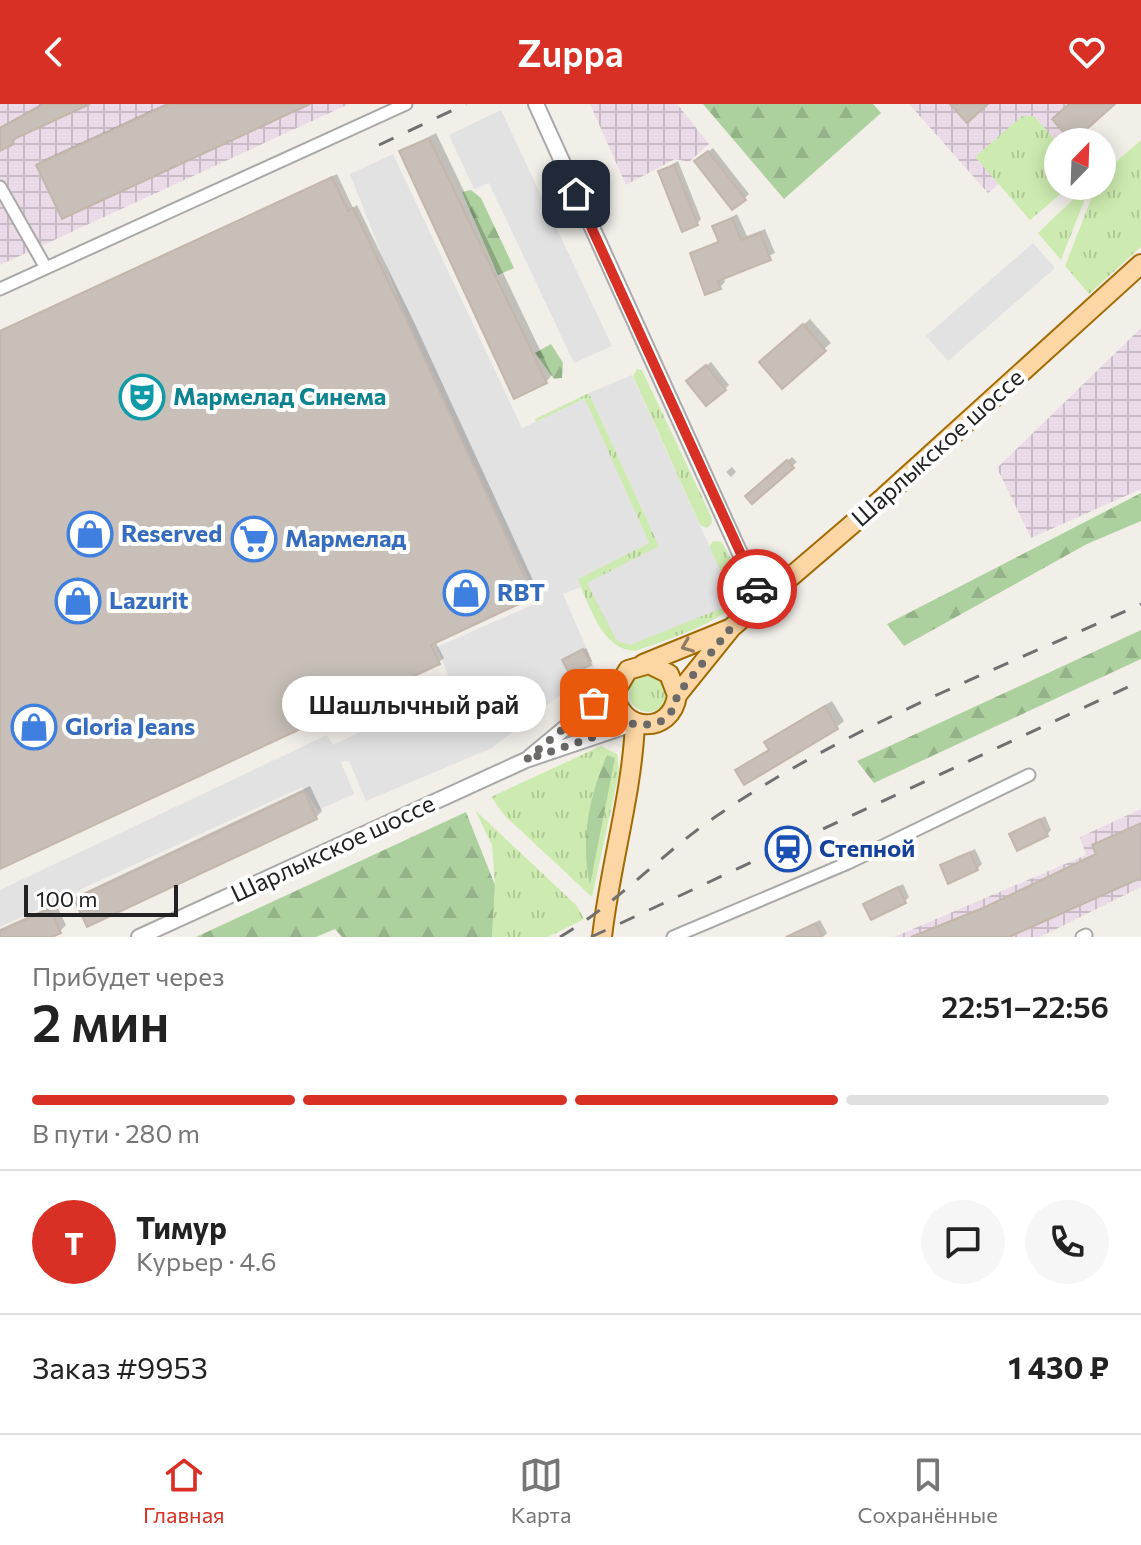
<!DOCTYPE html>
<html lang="ru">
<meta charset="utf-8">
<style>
:root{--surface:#fff;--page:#f6f6f6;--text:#222;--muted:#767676;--line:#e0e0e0;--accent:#d93025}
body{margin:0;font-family:Commissioner,sans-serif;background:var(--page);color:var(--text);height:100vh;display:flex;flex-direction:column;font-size:30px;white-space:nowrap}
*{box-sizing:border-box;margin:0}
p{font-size:26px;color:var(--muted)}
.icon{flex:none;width:44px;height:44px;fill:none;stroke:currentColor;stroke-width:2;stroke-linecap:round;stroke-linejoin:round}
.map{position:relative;height:833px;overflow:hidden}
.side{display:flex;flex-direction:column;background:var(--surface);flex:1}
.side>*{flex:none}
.needle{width:52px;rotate:23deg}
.fabs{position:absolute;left:1044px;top:24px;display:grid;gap:16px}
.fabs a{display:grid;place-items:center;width:72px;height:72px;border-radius:50%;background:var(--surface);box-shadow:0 4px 20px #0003;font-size:40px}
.scale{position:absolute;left:24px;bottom:20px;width:154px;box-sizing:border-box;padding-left:8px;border:4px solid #222;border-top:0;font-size:22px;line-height:28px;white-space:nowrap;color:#222;-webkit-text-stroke:6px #fff;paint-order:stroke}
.pin{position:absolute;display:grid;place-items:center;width:68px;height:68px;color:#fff;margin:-34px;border-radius:16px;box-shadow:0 4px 12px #0006}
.courier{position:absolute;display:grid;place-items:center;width:80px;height:80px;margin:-40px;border:6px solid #d93025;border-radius:50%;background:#fff;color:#222;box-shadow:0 2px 10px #0007}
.bubble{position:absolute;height:56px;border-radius:28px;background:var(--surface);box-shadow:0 4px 20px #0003;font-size:26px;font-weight:600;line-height:56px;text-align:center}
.summary em{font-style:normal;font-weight:600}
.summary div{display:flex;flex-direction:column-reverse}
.summary{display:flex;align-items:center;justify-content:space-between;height:136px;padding:0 32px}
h1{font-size:52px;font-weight:600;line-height:60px}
.bar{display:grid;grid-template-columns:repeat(4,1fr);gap:12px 8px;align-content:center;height:96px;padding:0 32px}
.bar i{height:10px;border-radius:6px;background:var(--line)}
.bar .current{background:var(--accent)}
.bar p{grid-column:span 4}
.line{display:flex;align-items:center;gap:20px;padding:0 32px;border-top:2px solid var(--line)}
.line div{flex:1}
.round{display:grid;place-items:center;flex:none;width:84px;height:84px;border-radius:42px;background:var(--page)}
header{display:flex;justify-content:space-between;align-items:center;height:104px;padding:0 32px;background:var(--accent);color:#fff;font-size:36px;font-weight:600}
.tab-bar{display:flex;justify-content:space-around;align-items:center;height:112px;border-top:2px solid var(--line);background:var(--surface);font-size:22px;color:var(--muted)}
.tab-bar a{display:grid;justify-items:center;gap:4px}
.tab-bar .current{color:var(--accent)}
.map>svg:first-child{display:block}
.industrial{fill:url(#industrial-grid)}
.grass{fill:url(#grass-tufts)}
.forest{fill:url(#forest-firs)}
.parking{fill:#e2e2e2}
.shadow{fill:#0003}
.building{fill:#c7bfb8;stroke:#c4b6ab;stroke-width:2}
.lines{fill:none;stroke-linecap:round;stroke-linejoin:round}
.minor-casing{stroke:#a9a9a9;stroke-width:15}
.tertiary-casing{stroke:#a9a9a9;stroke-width:18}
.primary-casing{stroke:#a06b00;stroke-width:22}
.minor{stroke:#fff;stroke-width:11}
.tertiary{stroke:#fff;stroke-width:14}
.primary{stroke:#fcd6a4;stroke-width:18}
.rail{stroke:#707070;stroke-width:3;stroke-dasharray:16 16;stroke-linecap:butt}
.oneway{stroke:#8f7c63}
.done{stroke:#6b6a68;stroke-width:8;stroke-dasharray:0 14.4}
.route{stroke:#d93025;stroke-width:10}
.labels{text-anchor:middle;stroke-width:8;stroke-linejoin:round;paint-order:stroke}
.culture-label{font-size:24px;font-weight:bold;fill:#0d838f;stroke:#fff;text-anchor:start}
.street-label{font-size:24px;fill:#222;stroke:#fff}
.shop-label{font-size:24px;font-weight:bold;fill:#366cbe;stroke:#fff;text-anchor:start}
.transit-label{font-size:24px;font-weight:bold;fill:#164399;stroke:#fff;text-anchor:start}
</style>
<header><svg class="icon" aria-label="back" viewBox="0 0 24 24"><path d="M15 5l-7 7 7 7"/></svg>Zuppa<svg class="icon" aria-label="heart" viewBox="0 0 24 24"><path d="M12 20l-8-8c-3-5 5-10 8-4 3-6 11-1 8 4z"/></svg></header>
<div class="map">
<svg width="1141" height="833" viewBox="0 0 1141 833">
<defs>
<pattern id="industrial-grid" width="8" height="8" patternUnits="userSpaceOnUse" patternTransform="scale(2)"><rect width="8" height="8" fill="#ebdbe8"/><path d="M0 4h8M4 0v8" fill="none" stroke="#c9bcc7"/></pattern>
<pattern id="grass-tufts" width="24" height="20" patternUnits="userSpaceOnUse" patternTransform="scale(2)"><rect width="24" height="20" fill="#cdebb0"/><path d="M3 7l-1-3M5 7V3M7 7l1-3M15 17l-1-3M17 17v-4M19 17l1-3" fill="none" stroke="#b0c997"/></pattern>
<pattern id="forest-firs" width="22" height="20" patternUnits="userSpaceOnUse" patternTransform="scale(2)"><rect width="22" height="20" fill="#add19e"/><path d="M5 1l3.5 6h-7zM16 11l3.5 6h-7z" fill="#95b388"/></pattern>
</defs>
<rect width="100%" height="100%" fill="#f2efe9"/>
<!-- industrial -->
<path class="industrial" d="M 0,0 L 349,0 L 0,161 Z
M 590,0 L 677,0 L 709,40 L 689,58 L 675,55 L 626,81 Z
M 909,0 L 1097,0 L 988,89 Z
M 1141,224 L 1141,385 L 1031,434 L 997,364 Z
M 1141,705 L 1141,783 L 1040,833 L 894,833 L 1086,751 L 1080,733 Z"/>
<!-- grass -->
<path class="grass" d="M 1022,12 L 1034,12 L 1058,39 L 1058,82 L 1070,82 L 1030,116 L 975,53 Z
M 1141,36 L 1141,143 L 1089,190 L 1065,162 L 1096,82 L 1102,82 L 1102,70 Z
M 1087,82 L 1090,82 L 1061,156 L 1038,129 Z
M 637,265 L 642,266 L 711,412 L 712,419 L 707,424 L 700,421 L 633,272 Z
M 589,289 L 659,442 L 735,499 L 709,443 L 713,437 L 722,438 C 728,451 741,470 741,485 C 741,515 661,537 636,547 C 601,546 591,503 577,475 L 649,439 L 584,295 L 536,318 L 535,315 Z
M629 589a19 19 0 1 1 38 0a19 19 0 1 1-38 0Z
M 606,598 L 612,622 L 561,637 Z
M 601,642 L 617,650 L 619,668 L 592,793 L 505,712 L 491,693 Z
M 475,706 L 577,802 L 584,815 L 548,833 L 492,833 L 495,781 L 492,741 Z"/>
<!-- forest -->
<path class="forest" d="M 703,0 L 873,0 L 881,9 L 784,95 Z
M 471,86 L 481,94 L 514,164 L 498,171 L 462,88 Z
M 551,240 L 563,259 L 562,274 L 554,275 L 535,249 Z
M 1141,389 L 1141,417 L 1087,440 L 904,542 L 887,520 Z
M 1141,526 L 1141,555 L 874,679 L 857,657 Z
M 607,651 L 615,654 L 590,781 C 580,736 589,693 607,651 Z
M 466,708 L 495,781 L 492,833 L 342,833 L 335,825 L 316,833 L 196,833 Z"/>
<!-- parking -->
<path class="parking" d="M 501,6 L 612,242 L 574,259 L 489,79 L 474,85 L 449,31 Z
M 393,50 L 522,324 L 585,295 L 649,439 L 578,475 L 581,483 L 563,490 L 595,564 L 492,644 L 366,697 L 349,657 L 341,658 L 354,690 L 318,706 L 302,683 L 0,823 L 0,786 L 327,631 L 333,641 L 453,583 L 437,543 L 539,498 L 421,251 L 350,70 Z
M 1033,139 L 1055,164 L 948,257 L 926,232 Z
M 632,271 L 735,499 L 630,541 L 617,537 L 587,479 L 659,442 L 589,289 Z"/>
<!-- shadow -->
<path class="shadow" d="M 41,0 L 85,0 L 18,31 L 13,39 L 0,45 L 0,23 Z
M 165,0 L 306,0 L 39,62 L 45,55 Z
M 436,29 L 552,271 L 546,278 L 401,48 Z
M 713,44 L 749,90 L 744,95 L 701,53 Z
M 678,57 L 701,115 L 697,120 L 660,67 Z
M 337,70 L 353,104 L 357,101 L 414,218 L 538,487 L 435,537 L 444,554 L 439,558 L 0,763 L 0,226 Z
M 737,110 L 747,132 L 765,125 L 775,149 L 723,173 L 725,178 L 720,183 L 692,149 L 720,136 L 714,123 Z
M 810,215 L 831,239 L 824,245 L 768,252 Z
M 711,258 L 729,281 L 725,285 L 694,272 Z
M 792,353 L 797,358 L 752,397 L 748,392 Z
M 732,363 L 736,368 L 731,373 L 726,368 Z
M 586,544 L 592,557 L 590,559 L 567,554 Z
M 832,597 L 844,617 L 837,623 L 745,678 L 738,667 L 770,645 L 766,639 L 773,632 Z
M 310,682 L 322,707 L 316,713 L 76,796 L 83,789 Z
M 1045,712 L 1051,726 L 1047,731 L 1011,730 Z
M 975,745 L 982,760 L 977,765 L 942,762 Z
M 903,780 L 909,793 L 905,797 L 865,800 Z
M 56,800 L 66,821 L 60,827 L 47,833 L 0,833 L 0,825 Z
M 820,816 L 827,829 L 823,833 L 788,833 Z"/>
<!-- building -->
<path class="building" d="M 44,0 L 90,0 L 12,36 L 14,40 L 0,47 L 0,24 Z
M 169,0 L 310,0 L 62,115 L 36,61 Z
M 950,0 L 988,0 L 967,19 Z
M 1069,0 L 1115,0 L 1072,38 L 1052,15 Z
M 429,34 L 547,279 L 514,295 L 399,47 Z
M 708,47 L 746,96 L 732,106 L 694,57 Z
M 674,61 L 698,121 L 682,128 L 658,67 Z
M 332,73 L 348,107 L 353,104 L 410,223 L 534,493 L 431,541 L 440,560 L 0,765 L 0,227 Z
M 732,114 L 741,136 L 760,129 L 771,156 L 718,177 L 721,185 L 705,191 L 690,149 L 719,138 L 712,122 Z
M 803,220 L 826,247 L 782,285 L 759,258 Z
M 706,261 L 726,286 L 706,302 L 686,277 Z
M 787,356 L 794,364 L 752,400 L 745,392 Z
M 583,545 L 591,561 L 570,571 L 562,556 Z
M 825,602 L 838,625 L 744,681 L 735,666 L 769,646 L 764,638 Z
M 304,687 L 317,715 L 87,823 L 74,795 Z
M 1040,715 L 1048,732 L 1017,747 L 1009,730 Z
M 1141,719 L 1141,774 L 1009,833 L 911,833 L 983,804 L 1096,750 L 1092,741 Z
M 970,748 L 978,766 L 948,780 L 940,761 Z
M 898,783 L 906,799 L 871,816 L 863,800 Z
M 50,805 L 61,829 L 52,833 L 0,833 L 0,827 Z
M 816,819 L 822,833 L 786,833 Z"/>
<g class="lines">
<!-- minor casing -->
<g class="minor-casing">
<path id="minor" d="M 0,83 L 46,164
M 0,185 L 406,0
M 673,833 L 848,759 L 1029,671
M 1082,833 L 1086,831"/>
</g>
<!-- tertiary casing -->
<g class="tertiary-casing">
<path id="tertiary" d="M 536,0 L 763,500
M 530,653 L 617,581
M 139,833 L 526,656 L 635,619"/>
</g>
<!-- primary casing -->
<g class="primary-casing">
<path id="primary" d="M 643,560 L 729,525
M 677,591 L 669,570 L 649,560 L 628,566 L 615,588 C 618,629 672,632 677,591 L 731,524 L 884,393 L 1141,160
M 602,833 C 610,761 632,691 635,619"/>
</g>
<!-- minor -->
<use href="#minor" class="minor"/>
<!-- tertiary -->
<use href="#tertiary" class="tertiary"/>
<!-- primary -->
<use href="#primary" class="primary"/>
<!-- rail -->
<path class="rail" d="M 379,41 L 466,0
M 560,833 C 618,799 663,748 718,711 C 848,622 999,565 1141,500
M 591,833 L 1141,577"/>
</g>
<!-- one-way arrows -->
<defs><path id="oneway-chevron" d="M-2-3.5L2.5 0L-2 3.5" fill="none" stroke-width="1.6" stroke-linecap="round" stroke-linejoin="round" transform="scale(2)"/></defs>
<use class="oneway" href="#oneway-chevron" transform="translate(687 542) rotate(158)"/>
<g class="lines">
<!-- done -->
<path class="done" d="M 594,599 L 526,656 L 635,619 C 657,625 674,614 677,591 L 731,524 L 763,500 L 757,485"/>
<!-- route -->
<path class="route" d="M 576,90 L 757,485"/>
</g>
<!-- icons -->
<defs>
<g id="theatre-ring" transform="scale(2.3)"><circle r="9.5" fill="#fff" stroke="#0f9aa8" stroke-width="1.5"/><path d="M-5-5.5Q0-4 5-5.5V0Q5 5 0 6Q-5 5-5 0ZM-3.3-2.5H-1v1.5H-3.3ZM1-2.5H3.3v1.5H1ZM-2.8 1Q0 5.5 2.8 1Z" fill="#0f9aa8"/></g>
<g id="shop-ring" transform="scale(2.3)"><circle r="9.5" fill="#fff" stroke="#3f7fe0" stroke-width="1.5"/><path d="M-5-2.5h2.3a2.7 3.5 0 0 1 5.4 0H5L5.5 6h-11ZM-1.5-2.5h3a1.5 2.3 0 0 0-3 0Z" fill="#3f7fe0"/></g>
<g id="supermarket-ring" transform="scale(2.3)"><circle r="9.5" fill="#fff" stroke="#3f7fe0" stroke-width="1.5"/><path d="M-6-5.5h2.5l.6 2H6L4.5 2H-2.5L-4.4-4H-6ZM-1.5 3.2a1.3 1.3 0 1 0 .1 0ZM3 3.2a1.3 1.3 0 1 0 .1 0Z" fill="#3f7fe0"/></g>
<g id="station-ring" transform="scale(2.3)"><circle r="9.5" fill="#fff" stroke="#1a4fb4" stroke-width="1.5"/><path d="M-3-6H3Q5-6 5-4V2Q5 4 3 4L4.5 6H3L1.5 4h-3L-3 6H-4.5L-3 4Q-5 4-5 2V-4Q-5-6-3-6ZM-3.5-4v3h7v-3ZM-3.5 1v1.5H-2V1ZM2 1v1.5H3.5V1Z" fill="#1a4fb4"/></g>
</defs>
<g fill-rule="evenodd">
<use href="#theatre-ring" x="142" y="293"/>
<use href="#shop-ring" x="90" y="430"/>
<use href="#supermarket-ring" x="254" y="435"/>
<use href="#shop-ring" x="466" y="489"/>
<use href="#shop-ring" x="78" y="497"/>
<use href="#shop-ring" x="34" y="623"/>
<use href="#station-ring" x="788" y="745"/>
</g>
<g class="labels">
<!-- culture labels -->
<g class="culture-label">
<text x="173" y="301">Мармелад Синема</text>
</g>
<!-- street labels -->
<g class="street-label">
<text transform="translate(938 344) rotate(-42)" y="8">Шарлыкское шоссе</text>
<text transform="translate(333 745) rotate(-25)" y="8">Шарлыкское шоссе</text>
</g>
<!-- shop labels -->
<g class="shop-label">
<text x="121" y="438">Reserved</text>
<text x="285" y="443">Мармелад</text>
<text x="497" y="497">RBT</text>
<text x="109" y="505">Lazurit</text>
<text x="65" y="631">Gloria Jeans</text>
</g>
<!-- transit labels -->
<g class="transit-label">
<text x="819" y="753">Степной</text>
</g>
</g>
</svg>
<div class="fabs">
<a><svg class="needle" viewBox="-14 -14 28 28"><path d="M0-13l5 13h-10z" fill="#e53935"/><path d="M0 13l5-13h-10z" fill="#767676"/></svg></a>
</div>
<div class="scale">100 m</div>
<div class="pin" style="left:594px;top:599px;background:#ea580c"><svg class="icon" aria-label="bag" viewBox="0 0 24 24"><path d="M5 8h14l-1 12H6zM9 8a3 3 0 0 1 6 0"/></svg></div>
<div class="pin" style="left:576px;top:90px;background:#1f2937"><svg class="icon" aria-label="home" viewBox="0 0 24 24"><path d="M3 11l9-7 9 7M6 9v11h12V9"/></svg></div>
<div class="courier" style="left:757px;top:485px"><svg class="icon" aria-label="car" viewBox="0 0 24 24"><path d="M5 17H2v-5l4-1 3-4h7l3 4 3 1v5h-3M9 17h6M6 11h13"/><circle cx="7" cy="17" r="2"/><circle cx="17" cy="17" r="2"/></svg></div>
<div class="bubble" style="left:282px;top:572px;width:264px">Шашлычный рай</div>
</div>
<section class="side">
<div class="summary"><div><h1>2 мин</h1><p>Прибудет через</p></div><em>22:51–22:56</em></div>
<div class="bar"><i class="current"></i><i class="current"></i><i class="current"></i><i></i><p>В пути · 280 m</p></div>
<div class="line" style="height:144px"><b class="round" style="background:var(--accent);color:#fff">Т</b><div><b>Тимур</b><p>Курьер · 4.6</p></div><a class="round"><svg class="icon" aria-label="chat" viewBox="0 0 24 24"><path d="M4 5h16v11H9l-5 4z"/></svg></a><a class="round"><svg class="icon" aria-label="phone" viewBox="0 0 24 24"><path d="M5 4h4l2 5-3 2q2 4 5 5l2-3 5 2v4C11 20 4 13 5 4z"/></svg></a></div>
<div class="line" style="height:104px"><div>Заказ #9953</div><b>1 430 ₽</b></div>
</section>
<nav class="tab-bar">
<a class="current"><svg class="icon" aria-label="home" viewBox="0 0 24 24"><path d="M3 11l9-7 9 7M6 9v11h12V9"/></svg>Главная</a>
<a><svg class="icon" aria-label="map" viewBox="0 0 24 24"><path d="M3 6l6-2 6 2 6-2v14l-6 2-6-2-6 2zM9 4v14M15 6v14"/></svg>Карта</a>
<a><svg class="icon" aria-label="saved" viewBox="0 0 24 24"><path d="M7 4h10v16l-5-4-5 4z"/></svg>Сохранённые</a>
</nav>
